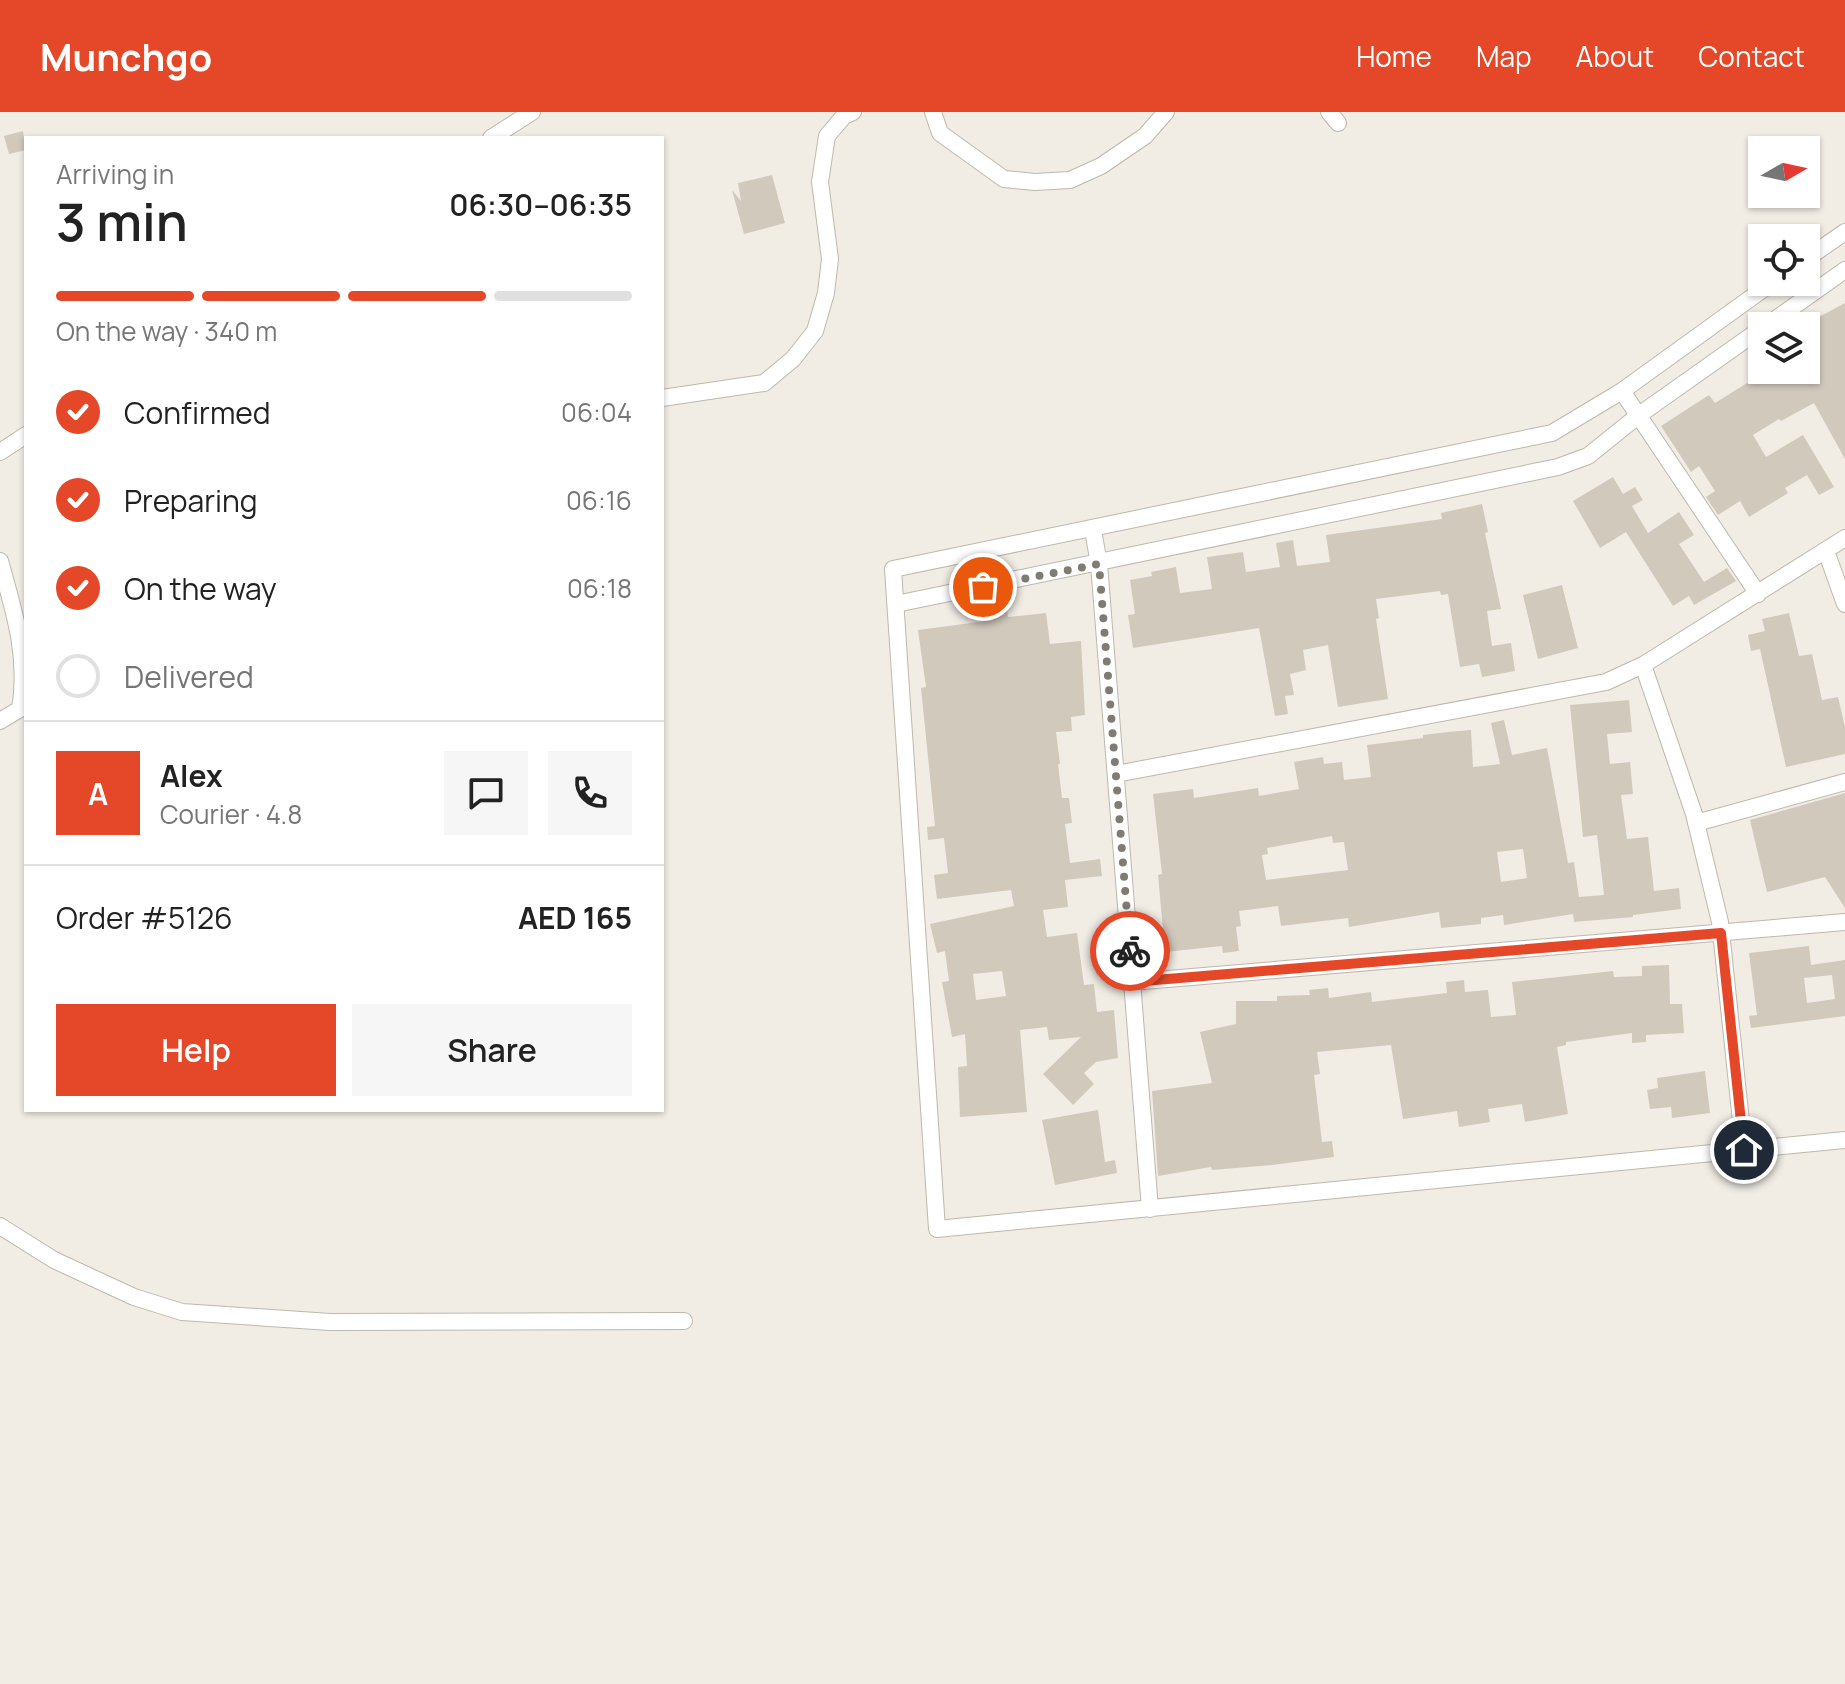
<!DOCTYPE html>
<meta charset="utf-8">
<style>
:root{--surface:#fff;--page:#f6f6f6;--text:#222;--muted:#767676;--line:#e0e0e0;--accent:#e54828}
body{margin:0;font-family:Manrope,sans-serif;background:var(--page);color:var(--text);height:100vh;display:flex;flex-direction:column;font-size:30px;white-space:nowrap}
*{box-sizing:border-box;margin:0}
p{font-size:26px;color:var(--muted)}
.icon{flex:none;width:44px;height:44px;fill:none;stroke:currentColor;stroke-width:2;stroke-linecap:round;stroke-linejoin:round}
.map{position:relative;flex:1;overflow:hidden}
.details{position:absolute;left:24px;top:24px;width:640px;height:976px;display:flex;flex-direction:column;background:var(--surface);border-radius:0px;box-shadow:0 2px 6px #0004}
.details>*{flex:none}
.needle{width:52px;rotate:81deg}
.tools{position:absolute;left:1748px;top:24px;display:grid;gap:16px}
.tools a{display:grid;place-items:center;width:72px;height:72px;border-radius:0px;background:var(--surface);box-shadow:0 2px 6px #0004;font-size:40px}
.pin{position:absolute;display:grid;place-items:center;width:68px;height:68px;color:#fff;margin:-34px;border:4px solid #fff;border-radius:50%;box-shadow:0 2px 8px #0007}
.courier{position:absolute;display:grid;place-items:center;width:80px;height:80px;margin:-40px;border:6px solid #e54828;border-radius:50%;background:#fff;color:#222;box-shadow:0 2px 10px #0007}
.overview em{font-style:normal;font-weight:600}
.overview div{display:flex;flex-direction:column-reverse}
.overview{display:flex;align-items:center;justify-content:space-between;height:136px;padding:0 32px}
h1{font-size:52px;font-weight:600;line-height:60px}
.bar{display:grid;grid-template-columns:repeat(4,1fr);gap:12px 8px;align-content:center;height:96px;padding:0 32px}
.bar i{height:10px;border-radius:6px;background:var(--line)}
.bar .selected{background:var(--accent)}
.bar p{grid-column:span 4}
.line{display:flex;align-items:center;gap:20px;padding:0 32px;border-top:2px solid var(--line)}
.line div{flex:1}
.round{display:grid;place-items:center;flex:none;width:84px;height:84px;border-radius:0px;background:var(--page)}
ol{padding:0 32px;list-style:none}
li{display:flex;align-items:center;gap:24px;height:88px}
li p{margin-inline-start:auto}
li .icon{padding:8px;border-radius:50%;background:var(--accent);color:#fff;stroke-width:4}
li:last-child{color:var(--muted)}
li i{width:44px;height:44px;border:4px solid var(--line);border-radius:50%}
.button{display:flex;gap:16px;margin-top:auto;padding:16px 32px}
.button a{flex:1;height:92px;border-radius:0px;background:var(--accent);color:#fff;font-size:32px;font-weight:600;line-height:92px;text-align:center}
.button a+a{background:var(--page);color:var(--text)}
header{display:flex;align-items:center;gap:48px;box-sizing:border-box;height:112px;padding:0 40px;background:var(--accent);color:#fff}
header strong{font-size:38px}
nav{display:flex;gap:44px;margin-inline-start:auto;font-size:28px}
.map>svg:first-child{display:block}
.building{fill:#d1c9bc;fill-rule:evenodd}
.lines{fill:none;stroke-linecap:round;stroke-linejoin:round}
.minor-casing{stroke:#beb8ac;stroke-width:18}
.minor{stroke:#fff;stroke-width:16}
.done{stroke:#807b73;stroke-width:8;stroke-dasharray:0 14.4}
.route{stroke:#e54828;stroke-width:10}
</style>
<header>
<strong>Munchgo</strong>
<nav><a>Home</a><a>Map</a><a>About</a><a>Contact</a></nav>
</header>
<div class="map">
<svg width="1845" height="1572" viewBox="0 0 1845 1572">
<rect width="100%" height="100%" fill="#f1ede5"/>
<!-- building -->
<path class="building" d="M 23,19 L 26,38 L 9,42 L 4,24 Z
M 772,63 L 785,111 L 744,122 L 732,78 L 741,89 L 738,71 Z
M 1845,191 L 1845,347 L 1814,291 L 1781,309 L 1779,307 L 1753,323 L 1766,345 L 1803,323 L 1834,375 L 1819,383 L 1807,363 L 1785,376 L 1788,381 L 1749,405 L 1740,389 L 1718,403 L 1706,385 L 1715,379 L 1699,354 L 1691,360 L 1661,314 L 1709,283 L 1715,291 L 1768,258 L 1806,258 L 1806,212 Z
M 1613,365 L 1623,382 L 1635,375 L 1643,388 L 1632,394 L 1648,421 L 1679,400 L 1694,423 L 1679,432 L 1704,470 L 1727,456 L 1736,469 L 1694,493 L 1689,484 L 1673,494 L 1626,420 L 1600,436 L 1573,389 Z
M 1482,392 L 1488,420 L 1485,421 L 1501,497 L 1487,499 L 1492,534 L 1511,531 L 1515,559 L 1482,565 L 1479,552 L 1460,555 L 1448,482 L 1441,483 L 1440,479 L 1376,487 L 1379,506 L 1376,507 L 1388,587 L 1338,595 L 1328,533 L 1303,538 L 1306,558 L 1290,562 L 1294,583 L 1285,584 L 1288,602 L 1275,604 L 1259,516 L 1133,536 L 1128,503 L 1135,502 L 1130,468 L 1152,464 L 1151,460 L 1176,455 L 1180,481 L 1212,477 L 1207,445 L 1243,440 L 1246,460 L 1280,455 L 1276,431 L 1293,428 L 1297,454 L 1330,450 L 1326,423 L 1442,407 L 1441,401 Z
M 1562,473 L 1578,536 L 1538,547 L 1523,483 Z
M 1006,485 L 1008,505 L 1046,501 L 1050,532 L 1081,529 L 1085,603 L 1071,605 L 1072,619 L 1056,620 L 1060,652 L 1058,652 L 1062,686 L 1069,686 L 1072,711 L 1065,712 L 1070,751 L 1100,747 L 1102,764 L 1065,768 L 1068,795 L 1043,798 L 1047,825 L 1077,821 L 1084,873 L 1094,872 L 1097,900 L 1114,898 L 1118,946 L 1096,950 L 1084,961 L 1094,972 L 1073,993 L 1043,962 L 1081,925 L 1049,928 L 1047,915 L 1020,918 L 1027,1000 L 960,1005 L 958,955 L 967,954 L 965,922 L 952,925 L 942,870 L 949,869 L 945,839 L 937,841 L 930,812 L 1014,794 L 1011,778 L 937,787 L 934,763 L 948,761 L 944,726 L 928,728 L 927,715 L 935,714 L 921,576 L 926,575 L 918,518 L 994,508 L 992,487 ZM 1002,859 L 1006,884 L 976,888 L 973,862 Z
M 1789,501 L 1799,544 L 1812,542 L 1822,588 L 1838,585 L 1845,615 L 1845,642 L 1786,655 L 1760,537 L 1751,539 L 1748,523 L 1765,519 L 1762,507 Z
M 1629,588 L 1632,620 L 1607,622 L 1610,652 L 1630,650 L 1633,682 L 1621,683 L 1627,727 L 1648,725 L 1654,779 L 1679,776 L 1681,797 L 1633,803 L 1633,805 L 1574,810 L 1573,802 L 1504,813 L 1503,803 L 1481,806 L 1481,812 L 1441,816 L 1439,800 L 1349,815 L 1348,806 L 1281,814 L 1278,794 L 1239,799 L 1241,814 L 1236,815 L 1239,839 L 1223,841 L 1222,834 L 1165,840 L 1158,763 L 1162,762 L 1153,682 L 1193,677 L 1194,686 L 1258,676 L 1259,684 L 1299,677 L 1294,650 L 1323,645 L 1324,652 L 1342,650 L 1344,668 L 1371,665 L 1367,633 L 1423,626 L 1423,623 L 1448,620 L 1471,618 L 1473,655 L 1500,652 L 1491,611 L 1504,608 L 1512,643 L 1547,636 L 1568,751 L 1574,750 L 1579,785 L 1604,783 L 1597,723 L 1583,725 L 1570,593 ZM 1332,724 L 1333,731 L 1344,730 L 1348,758 L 1266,768 L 1262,743 L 1268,742 L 1267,736 ZM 1523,737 L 1527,766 L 1501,770 L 1497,740 Z
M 1845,681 L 1845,796 L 1825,765 L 1767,780 L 1750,708 Z
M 1809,834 L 1811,853 L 1845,848 L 1845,904 L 1751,916 L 1749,904 L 1757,903 L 1749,841 ZM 1832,863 L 1835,887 L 1807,891 L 1804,866 Z
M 1669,853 L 1670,892 L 1682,892 L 1684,921 L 1646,923 L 1646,930 L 1632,931 L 1632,921 L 1566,930 L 1566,933 L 1557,935 L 1568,1002 L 1525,1010 L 1522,992 L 1488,997 L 1490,1010 L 1459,1015 L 1457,999 L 1403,1007 L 1391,933 L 1317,940 L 1320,962 L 1314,963 L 1322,1030 L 1332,1029 L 1334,1045 L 1272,1053 L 1212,1058 L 1211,1055 L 1158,1064 L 1152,979 L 1212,971 L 1200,920 L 1236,912 L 1236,889 L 1277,889 L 1277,884 L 1310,883 L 1309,878 L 1328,876 L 1329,886 L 1371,880 L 1372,890 L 1447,881 L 1446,870 L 1464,868 L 1465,880 L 1488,878 L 1491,905 L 1516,903 L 1512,870 L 1613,859 L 1614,865 L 1642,864 L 1642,854 Z
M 1705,959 L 1710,1001 L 1672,1006 L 1671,995 L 1650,997 L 1647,978 L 1658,976 L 1657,966 Z
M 1098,998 L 1105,1050 L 1115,1048 L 1117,1061 L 1055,1073 L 1042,1008 Z"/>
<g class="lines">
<!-- minor casing -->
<g class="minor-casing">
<path id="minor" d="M 933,0 L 940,21 L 1004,67 L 1035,70 L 1070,68 L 1101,54 L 1145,24 L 1166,0
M 1329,0 L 1338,11
M 491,26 L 532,0
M 1806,147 L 1845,120
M 1773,170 L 1622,279 L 1552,321 L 893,457 L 937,1117 L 1845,1028
M 1766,214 L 1845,158
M 1622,279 L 1758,482
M 662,286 L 764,271 L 793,247 L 815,219 L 826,181 L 830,147 L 820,70 L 827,24 L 844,4 L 853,0
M 0,340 L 26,323
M 1093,418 L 1099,452 L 1150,1097
M 1826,439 L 1845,492
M 0,449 C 14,499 29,545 20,597 L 0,609
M 896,492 L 1558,355 L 1588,344 L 1639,303 L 1762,216
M 1643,553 L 1694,702 L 1720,810 L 1744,1038
M 1116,662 L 1606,570 L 1643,553 L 1845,426
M 1696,711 L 1845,670
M 1132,870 L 1845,810
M 0,1114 L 54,1148 L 134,1185 L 182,1200 L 330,1210 L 684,1209"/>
</g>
<!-- minor -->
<use href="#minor" class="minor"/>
</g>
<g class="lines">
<!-- done -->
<path class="done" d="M 983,475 L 1099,452 L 1130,839"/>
<!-- route -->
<path class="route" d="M 1130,839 L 1132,870 L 1721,821 L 1744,1038"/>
</g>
</svg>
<div class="tools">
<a><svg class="needle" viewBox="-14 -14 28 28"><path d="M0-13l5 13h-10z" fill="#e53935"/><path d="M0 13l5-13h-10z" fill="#767676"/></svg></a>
<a><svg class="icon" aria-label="locate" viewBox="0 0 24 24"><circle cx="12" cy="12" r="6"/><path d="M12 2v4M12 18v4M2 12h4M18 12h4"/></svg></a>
<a><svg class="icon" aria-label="layers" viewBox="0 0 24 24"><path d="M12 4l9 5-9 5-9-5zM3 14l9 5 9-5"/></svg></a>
</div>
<div class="pin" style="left:983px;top:475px;background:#ea580c"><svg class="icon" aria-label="bag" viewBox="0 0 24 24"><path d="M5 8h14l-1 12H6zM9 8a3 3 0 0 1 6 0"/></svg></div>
<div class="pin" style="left:1744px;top:1038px;background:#1f2937"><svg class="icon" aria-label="home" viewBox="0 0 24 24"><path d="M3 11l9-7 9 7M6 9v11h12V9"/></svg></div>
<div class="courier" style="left:1130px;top:839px"><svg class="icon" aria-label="bike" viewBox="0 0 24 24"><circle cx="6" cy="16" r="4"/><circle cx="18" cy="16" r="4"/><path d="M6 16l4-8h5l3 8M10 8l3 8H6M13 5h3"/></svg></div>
<section class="details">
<div class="overview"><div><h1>3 min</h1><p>Arriving in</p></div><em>06:30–06:35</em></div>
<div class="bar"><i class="selected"></i><i class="selected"></i><i class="selected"></i><i></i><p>On the way · 340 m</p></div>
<ol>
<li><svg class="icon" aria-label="check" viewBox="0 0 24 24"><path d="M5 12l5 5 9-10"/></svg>Confirmed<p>06:04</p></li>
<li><svg class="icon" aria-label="check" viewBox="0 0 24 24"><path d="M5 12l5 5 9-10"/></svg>Preparing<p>06:16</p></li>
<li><svg class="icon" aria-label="check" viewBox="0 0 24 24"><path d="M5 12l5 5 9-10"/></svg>On the way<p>06:18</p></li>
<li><i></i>Delivered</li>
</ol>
<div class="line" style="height:144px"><b class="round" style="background:var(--accent);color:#fff">A</b><div><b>Alex</b><p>Courier · 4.8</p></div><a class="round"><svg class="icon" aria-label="chat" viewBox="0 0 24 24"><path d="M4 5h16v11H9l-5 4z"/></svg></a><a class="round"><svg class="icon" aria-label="phone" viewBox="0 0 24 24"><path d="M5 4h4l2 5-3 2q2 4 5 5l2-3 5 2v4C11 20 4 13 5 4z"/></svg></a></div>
<div class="line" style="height:104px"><div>Order #5126</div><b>AED 165</b></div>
<div class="button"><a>Help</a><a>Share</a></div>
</section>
</div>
